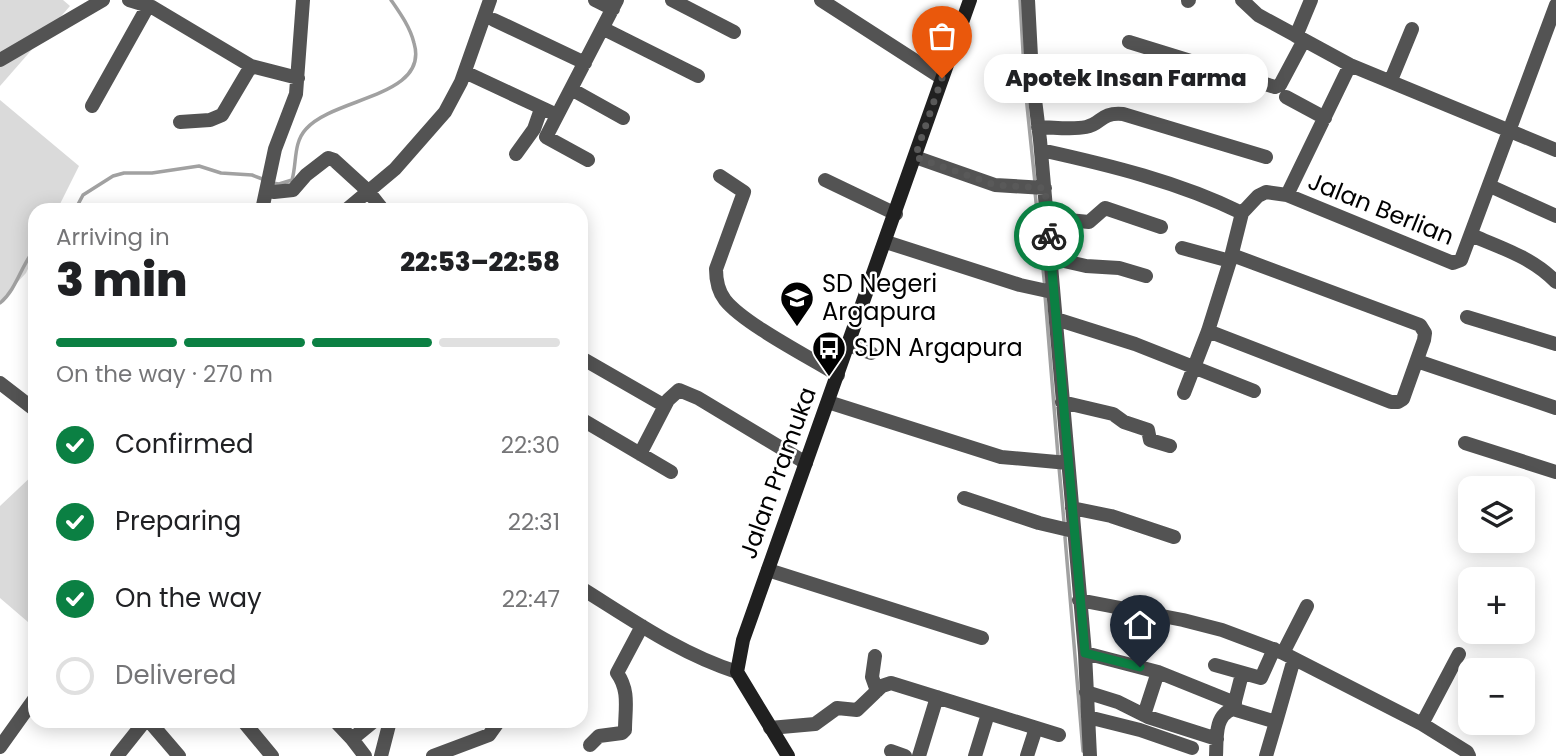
<!DOCTYPE html>
<meta charset="utf-8">
<style>
:root{--surface:#fff;--page:#f6f6f6;--text:#202124;--muted:#757577;--line:#e0e0e0;--accent:#0b8043}
body{margin:0;font-family:Poppins,sans-serif;background:var(--page);color:var(--text);height:100vh;display:flex;flex-direction:column;font-size:26px;white-space:nowrap}
*{box-sizing:border-box;margin:0}
p{font-size:23px;color:var(--muted)}
.icon{flex:none;width:38px;height:38px;fill:none;stroke:currentColor;stroke-width:2;stroke-linecap:round;stroke-linejoin:round}
.map{position:relative;flex:1;overflow:hidden}
.drawer{position:absolute;left:28px;top:203px;width:560px;height:525px;display:flex;flex-direction:column;background:var(--surface);border-radius:21px;box-shadow:0 4px 18px #0003}
.drawer>*{flex:none}
.buttons{position:absolute;left:1458px;top:476px;display:grid;gap:14px}
.buttons a{display:grid;place-items:center;width:77px;height:77px;border-radius:14px;background:var(--surface);box-shadow:0 4px 18px #0003;font-size:35px}
.pin{position:absolute;display:grid;place-items:center;width:60px;height:60px;color:#fff;margin:-72px -30px;border-radius:50% 50% 50% 0;rotate:-45deg;box-shadow:0 0 7px #0007}
.pin .icon{rotate:45deg}
.courier{position:absolute;display:grid;place-items:center;width:70px;height:70px;margin:-35px;border:5px solid #0b8043;border-radius:50%;background:#fff;color:#222;box-shadow:0 2px 9px #0007}
.bubble{position:absolute;height:49px;border-radius:21px;background:var(--surface);box-shadow:0 4px 18px #0003;font-size:23px;font-weight:800;line-height:49px;text-align:center}
.headline em{font-style:normal;font-weight:800}
.headline div{display:flex;flex-direction:column-reverse}
.headline{display:flex;align-items:center;justify-content:space-between;height:119px;padding:0 28px}
h1{font-size:46px;font-weight:800;line-height:52px}
.bar{display:grid;grid-template-columns:repeat(4,1fr);gap:10px 7px;align-content:center;height:84px;padding:0 28px}
.bar i{height:9px;border-radius:5px;background:var(--line)}
.bar .active{background:var(--accent)}
.bar p{grid-column:span 4}
ol{padding:0 28px;list-style:none}
li{display:flex;align-items:center;gap:21px;height:77px}
li p{margin-inline-start:auto}
li .icon{padding:7px;border-radius:50%;background:var(--accent);color:#fff;stroke-width:4}
li:last-child{color:var(--muted)}
li i{width:38px;height:38px;border:4px solid var(--line);border-radius:50%}
.map>svg:first-child{display:block}
.green{fill:#dadada}
.lines{fill:none;stroke-linecap:round;stroke-linejoin:round}
.stream{stroke:#a1a1a1;stroke-width:3.5}
.street{stroke:#535353;stroke-width:14}
.secondary{stroke:#202020;stroke-width:14}
.done{stroke:#595959;stroke-width:7;stroke-dasharray:0 12.6}
.route{stroke:#0b8043;stroke-width:9}
.labels{text-anchor:middle;stroke-width:5;stroke-linejoin:round;paint-order:stroke}
.street-label{font-size:24px;fill:#000;stroke:#fff}
.poi-label{font-size:24px;fill:#000;stroke:#fff;text-anchor:start}
</style>
<div class="map">
<svg width="1556" height="756" viewBox="0 0 1556 756">
<rect width="100%" height="100%" fill="#fff"/>
<!-- green -->
<path class="green" d="M 0,0 L 63,0 L 70,6 L 0,86 Z
M 0,100 L 79,166 L 57,210 L 35,210 L 35,254 L 26,273 L 0,301 Z
M 35,473 L 35,628 L 0,598 L 0,506 Z"/>
<g class="lines">
<!-- stream -->
<path class="stream" d="M 1020,0 L 1025,86 L 1035,183
M 272,183 L 279,184 L 292,180 C 297,163 293,143 306,129 C 334,97 430,97 414,43 C 410,27 400,13 391,0
M 1035,192 L 1045,288
M 75,210 L 83,195 L 113,176 L 124,173 L 152,173 L 199,166 L 221,173 L 252,175 L 265,180
M 1045,295 L 1058,456
M 0,303 C 17,289 21,265 35,249
M 1059,467 L 1064,522
M 1065,537 L 1083,751"/>
<!-- street -->
<path class="street" d="M 129,0 L 152,7 L 251,66 L 298,78
M 595,0 L 613,9
M 672,0 L 734,32
M 821,0 L 942,78
M 1028,0 L 1032,75 L 1040,140 L 1085,653 L 1090,756
M 1242,0 L 1258,15 L 1350,65 L 1556,150
M 1188,1 L 1189,0
M 494,20 L 585,63
M 604,29 L 698,76
M 1296,36 L 1311,0
M 1129,42 L 1275,87 L 1280,85 L 1304,40
M 0,60 L 103,0
M 469,74 L 557,115
M 1032,75 L 1078,77
M 1391,80 L 1412,29
M 571,89 L 623,118
M 1286,97 L 1325,118
M 92,106 L 148,6
M 180,122 L 210,120 L 222,115 L 251,66
M 1038,127 C 1053,127 1071,130 1086,127 C 1102,124 1100,112 1123,114 L 1266,157
M 1041,150 C 1109,165 1179,182 1242,213
M 516,154 L 534,129 L 541,109
M 915,157 L 995,185 L 1045,188
M 588,160 L 546,137 L 617,0
M 720,176 L 744,192 L 716,269 C 716,279 718,291 725,300 C 744,324 809,357 838,375
M 825,180 L 896,214
M 1490,186 L 1556,216
M 267,190 L 274,192 L 293,190 L 306,175 L 328,158 L 334,160 L 368,191 L 383,210
M 1287,195 L 1350,65
M 262,210 L 275,149 L 296,94 L 303,0
M 346,210 L 395,169 L 445,112 L 461,82 L 490,0
M 1047,218 L 1089,222 L 1105,208 L 1161,227
M 1471,235 C 1502,248 1533,258 1556,282
M 886,242 L 1020,285 L 1052,292
M 1182,248 L 1230,261
M 1051,258 L 1086,266 L 1119,268 L 1146,276
M 1467,317 L 1556,344
M 1056,319 L 1135,344 L 1254,391
M 1208,331 L 1391,402 L 1398,402 L 1403,399 L 1424,340 L 1425,333 L 1420,325 L 1232,255
M 848,345 L 871,353
M 585,360 L 665,406
M 1417,361 L 1556,408
M 0,383 L 35,410
M 1184,393 L 1208,331 L 1230,261 L 1242,213 L 1258,196 L 1266,192 L 1287,195 L 1453,263 L 1461,260 L 1556,5
M 828,402 L 1001,457 L 1068,463
M 1062,402 L 1113,414 L 1124,422 L 1148,430 L 1150,440 L 1170,446
M 581,419 L 671,472
M 1465,443 L 1556,472
M 640,454 L 668,400 L 679,390 L 698,398 L 806,463
M 964,498 L 1039,523 L 1073,531
M 1072,508 L 1111,516 L 1174,537
M 768,570 L 982,638
M 581,588 C 631,619 680,654 737,672
M 1079,600 L 1183,620 L 1222,630 L 1283,653 L 1422,724 L 1467,752 L 1469,756
M 1085,653 L 1158,672 L 1235,703
M 1283,653 L 1307,606
M 875,656 L 872,677 L 877,691
M 1215,665 L 1261,678 L 1274,649
M 1242,674 L 1233,709 L 1276,722 L 1266,756
M 1086,692 L 1118,702 L 1148,717 L 1217,739
M 1144,715 L 1158,672
M 1088,717 L 1140,730 L 1192,748
M 149,721 L 179,756
M 243,721 L 272,756
M 335,721 L 352,739 L 374,721
M 1276,722 L 1294,659
M 1422,724 L 1459,654
M 770,728 L 815,724 L 837,708 L 857,710 L 882,686 L 891,683 L 1059,735
M 352,739 L 365,756
M 590,745 L 599,736 L 622,733 L 625,730 C 625,709 630,691 617,673 L 642,626
M 0,747 L 35,698
M 891,751 L 905,756
M 117,756 L 145,721
M 381,756 L 390,721
M 433,756 L 489,735 L 499,721
M 919,756 L 937,697
M 975,756 L 988,714
M 1027,756 L 1036,728
M 1216,756 C 1217,739 1214,715 1233,709"/>
<!-- secondary -->
<path class="secondary" d="M 788,756 L 737,672 L 743,640 L 970,0"/>
</g>
<g class="lines">
<!-- done -->
<path class="done" d="M 942,78 L 915,157 L 995,185 L 1045,188 L 1049,236"/>
<!-- route -->
<path class="route" d="M 1049,236 L 1085,653 L 1140,667"/>
</g>
<!-- icons -->
<defs>
<g id="school-pin" transform="scale(1.75)"><path d="M0 17L-7.5 6A9.5 9.5 0 1 1 7.5 6Z" fill="#000" stroke="#fff"/><path d="M0-5L7-2L0 1L-7-2ZM-4 1L0 2.5L4 1V4Q0 6-4 4Z" fill="#fff"/></g>
<g id="bus-pin" transform="scale(1.75)"><path d="M0 17L-7.5 6A9.5 9.5 0 1 1 7.5 6Z" fill="#000" stroke="#fff"/><path d="M-5-6H5V4H4V6H2V4H-2V6H-4V4H-5ZM-3.5-4V0h7V-4ZM-3.5 1.2v1.5H-2V1.2ZM2 1.2v1.5H3.5V1.2Z" fill="#fff"/></g>
</defs>
<g fill-rule="evenodd">
<use href="#school-pin" x="797" y="298"/>
<use href="#bus-pin" x="829" y="348"/>
</g>
<g class="labels">
<!-- street labels -->
<g class="street-label">
<text transform="translate(1381 209) rotate(22)" y="8">Jalan Berlian</text>
<text transform="translate(778 473) rotate(-70)" y="8">Jalan Pramuka</text>
</g>
<!-- poi labels -->
<g class="poi-label">
<text x="822" y="292">SD Negeri<tspan x="822" dy="28">Argapura</tspan></text>
<text x="854" y="356">SDN Argapura</text>
</g>
</g>
</svg>
<div class="buttons">
<a><svg class="icon" aria-label="layers" viewBox="0 0 24 24"><path d="M12 4l9 5-9 5-9-5zM3 14l9 5 9-5"/></svg></a>
<a>+</a>
<a>−</a>
</div>
<div class="pin" style="left:942px;top:78px;background:#ea580c"><svg class="icon" aria-label="bag" viewBox="0 0 24 24"><path d="M5 8h14l-1 12H6zM9 8a3 3 0 0 1 6 0"/></svg></div>
<div class="pin" style="left:1140px;top:667px;background:#1f2937"><svg class="icon" aria-label="home" viewBox="0 0 24 24"><path d="M3 11l9-7 9 7M6 9v11h12V9"/></svg></div>
<div class="courier" style="left:1049px;top:236px"><svg class="icon" aria-label="bike" viewBox="0 0 24 24"><circle cx="6" cy="16" r="4"/><circle cx="18" cy="16" r="4"/><path d="M6 16l4-8h5l3 8M10 8l3 8H6M13 5h3"/></svg></div>
<div class="bubble" style="left:984px;top:54px;width:284px">Apotek Insan Farma</div>
<section class="drawer">
<div class="headline"><div><h1>3 min</h1><p>Arriving in</p></div><em>22:53–22:58</em></div>
<div class="bar"><i class="active"></i><i class="active"></i><i class="active"></i><i></i><p>On the way · 270 m</p></div>
<ol>
<li><svg class="icon" aria-label="check" viewBox="0 0 24 24"><path d="M5 12l5 5 9-10"/></svg>Confirmed<p>22:30</p></li>
<li><svg class="icon" aria-label="check" viewBox="0 0 24 24"><path d="M5 12l5 5 9-10"/></svg>Preparing<p>22:31</p></li>
<li><svg class="icon" aria-label="check" viewBox="0 0 24 24"><path d="M5 12l5 5 9-10"/></svg>On the way<p>22:47</p></li>
<li><i></i>Delivered</li>
</ol>
</section>
</div>
